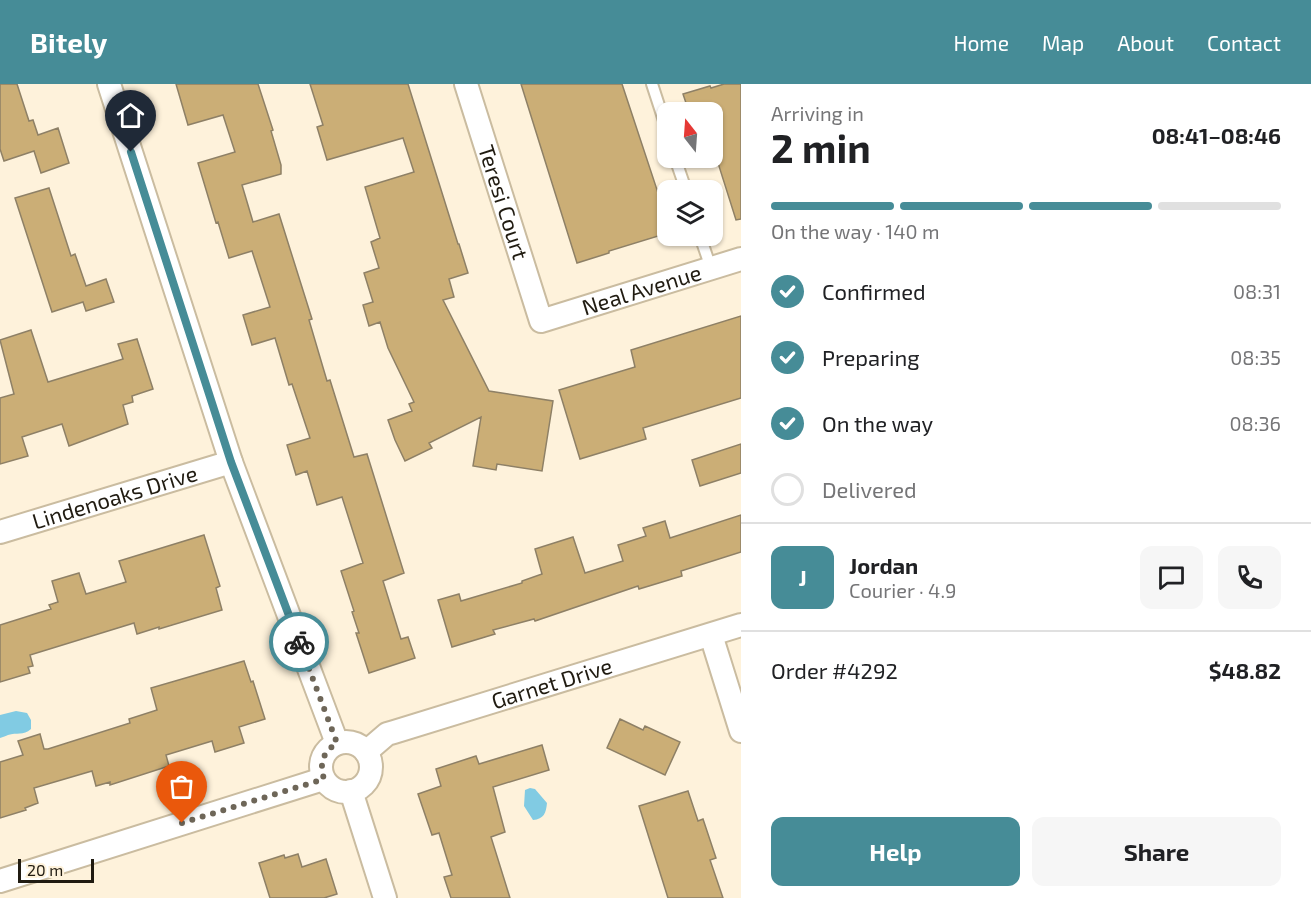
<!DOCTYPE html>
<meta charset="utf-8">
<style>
:root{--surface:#fff;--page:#f6f6f6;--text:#202124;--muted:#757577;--line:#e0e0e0;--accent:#468c97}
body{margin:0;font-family:"Exo 2",sans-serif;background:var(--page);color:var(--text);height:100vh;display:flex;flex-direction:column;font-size:22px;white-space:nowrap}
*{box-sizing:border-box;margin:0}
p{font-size:20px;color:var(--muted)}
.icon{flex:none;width:33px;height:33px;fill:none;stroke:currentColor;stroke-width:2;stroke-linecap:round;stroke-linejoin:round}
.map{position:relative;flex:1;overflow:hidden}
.sheet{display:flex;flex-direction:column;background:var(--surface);width:570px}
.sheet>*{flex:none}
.needle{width:39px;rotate:343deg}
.tools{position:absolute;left:657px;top:18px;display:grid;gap:12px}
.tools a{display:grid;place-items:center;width:66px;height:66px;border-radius:12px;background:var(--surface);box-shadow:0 2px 4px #0004;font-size:30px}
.scale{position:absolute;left:18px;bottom:15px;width:76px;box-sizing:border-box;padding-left:6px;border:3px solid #201b11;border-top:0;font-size:16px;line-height:21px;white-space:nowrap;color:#201b11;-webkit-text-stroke:4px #fef2db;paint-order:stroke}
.pin{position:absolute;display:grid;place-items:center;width:51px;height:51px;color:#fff;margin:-62px -26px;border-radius:50% 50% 50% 0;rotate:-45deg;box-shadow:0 0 6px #0007}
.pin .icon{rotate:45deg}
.courier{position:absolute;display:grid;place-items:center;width:60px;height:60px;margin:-30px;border:4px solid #468c97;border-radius:50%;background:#fff;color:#222;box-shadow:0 2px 8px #0007}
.summary em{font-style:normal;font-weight:700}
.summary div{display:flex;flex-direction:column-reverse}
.summary{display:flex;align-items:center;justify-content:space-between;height:102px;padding:0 30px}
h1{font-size:39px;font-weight:700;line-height:45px}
.bar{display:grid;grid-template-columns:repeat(4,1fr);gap:9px 6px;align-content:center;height:72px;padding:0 30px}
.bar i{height:8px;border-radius:4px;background:var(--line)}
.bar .active{background:var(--accent)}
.bar p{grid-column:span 4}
.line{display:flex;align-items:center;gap:15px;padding:0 30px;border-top:2px solid var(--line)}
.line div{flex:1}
.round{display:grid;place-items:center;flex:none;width:63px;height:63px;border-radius:12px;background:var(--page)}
ol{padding:0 30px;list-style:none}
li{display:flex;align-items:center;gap:18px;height:66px}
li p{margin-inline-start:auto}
li .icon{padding:6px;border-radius:50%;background:var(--accent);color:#fff;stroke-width:4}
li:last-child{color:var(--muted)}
li i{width:33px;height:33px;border:3px solid var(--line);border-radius:50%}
.cta{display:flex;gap:12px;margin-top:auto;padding:12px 30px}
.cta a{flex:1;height:69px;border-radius:12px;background:var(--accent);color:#fff;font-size:24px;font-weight:700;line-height:69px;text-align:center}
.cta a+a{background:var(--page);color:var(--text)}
header{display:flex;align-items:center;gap:36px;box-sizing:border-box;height:84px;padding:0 30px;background:var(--accent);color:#fff}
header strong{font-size:28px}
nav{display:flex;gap:33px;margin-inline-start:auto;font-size:21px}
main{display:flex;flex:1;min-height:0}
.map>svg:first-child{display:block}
.water{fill:#81cbe3}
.building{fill:#cbae76;stroke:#8e8066;stroke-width:1.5}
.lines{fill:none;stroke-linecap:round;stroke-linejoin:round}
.service-casing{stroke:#cabca0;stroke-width:14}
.minor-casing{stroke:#cabca0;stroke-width:26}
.service{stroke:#fff;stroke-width:10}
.minor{stroke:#fff;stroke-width:22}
.done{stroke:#6e6658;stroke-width:6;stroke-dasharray:0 10.8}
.route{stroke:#468c97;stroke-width:8}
.labels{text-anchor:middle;stroke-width:4.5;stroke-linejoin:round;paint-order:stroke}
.street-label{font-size:22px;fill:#201b11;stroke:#fef2db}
</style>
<header>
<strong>Bitely</strong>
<nav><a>Home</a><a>Map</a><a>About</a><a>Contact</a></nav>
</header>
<main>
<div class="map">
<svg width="741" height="814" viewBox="0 0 741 814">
<rect width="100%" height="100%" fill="#fef2db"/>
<!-- water -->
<path class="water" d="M 16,627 L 27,629 L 31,636 L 31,645 C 23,652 17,648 8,651 C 6,652 3,653 0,654 L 0,631 Z
M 530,704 L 535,705 L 547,719 C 546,729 544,735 533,736 L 524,722 L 525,706 Z"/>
<!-- building -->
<path class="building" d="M 0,0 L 17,0 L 29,37 L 33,36 L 38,51 L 58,44 L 69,79 L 41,89 L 34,67 L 4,77 L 0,65 Z
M 176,0 L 258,0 L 273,46 L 271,47 L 281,81 L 281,90 L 242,101 L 253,138 L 279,130 L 312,235 L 309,236 L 327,297 L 330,296 L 354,373 L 367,370 L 404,489 L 383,497 L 401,555 L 408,553 L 415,574 L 369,589 L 356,549 L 359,549 L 352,528 L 354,527 L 341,487 L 363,479 L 342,413 L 317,421 L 307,387 L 296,391 L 287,361 L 310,354 L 292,300 L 289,301 L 275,254 L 252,261 L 243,231 L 270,223 L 252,167 L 229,174 L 218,138 L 216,139 L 198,79 L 235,68 L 223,31 L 188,41 Z
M 310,0 L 408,0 L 458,160 L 459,160 L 468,189 L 449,195 L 454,213 L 443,216 L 489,307 L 553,317 L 542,387 L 497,380 L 496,386 L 473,382 L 481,333 L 429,359 L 432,364 L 405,377 L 395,356 L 388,336 L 412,327 L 409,320 L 414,318 L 388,264 L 380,238 L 369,242 L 363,221 L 373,218 L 364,189 L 379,184 L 371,158 L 380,154 L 365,103 L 414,88 L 403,54 L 327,76 L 317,43 L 323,41 Z
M 521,0 L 622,0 L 668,139 L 668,149 L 609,167 L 609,169 L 577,179 Z
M 724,0 L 741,0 L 741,135 L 736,136 L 712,60 L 712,28 L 689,28 L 683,10 L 710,2 L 711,4 Z
M 49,104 L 71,172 L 75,170 L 86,202 L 106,195 L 114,218 L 86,227 L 83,218 L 52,228 L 15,114 Z
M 741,232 L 741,314 L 643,344 L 646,355 L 580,375 L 559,306 L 635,283 L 631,266 Z
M 31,246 L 48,298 L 123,275 L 118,260 L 137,255 L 153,305 L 132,312 L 133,318 L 123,321 L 128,340 L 69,362 L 62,340 L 22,353 L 28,372 L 0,380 L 0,314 L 14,310 L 0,256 Z
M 741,360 L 741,389 L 700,402 L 692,376 Z
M 741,431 L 741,468 L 681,487 L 682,492 L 639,505 L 638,502 L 535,537 L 534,535 L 493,546 L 495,550 L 452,563 L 438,516 L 459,510 L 461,517 L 522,499 L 522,497 L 542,490 L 535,465 L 573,453 L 585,489 L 623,477 L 618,461 L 646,452 L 643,444 L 665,437 L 670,454 Z
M 204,451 L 220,502 L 216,504 L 222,526 L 159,545 L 159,543 L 137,550 L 134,539 L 30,571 L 33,582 L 28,583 L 30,589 L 0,598 L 0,541 L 51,525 L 49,521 L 58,518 L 52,497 L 79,489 L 86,510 L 126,498 L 119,477 Z
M 244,577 L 251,598 L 253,597 L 265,635 L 239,643 L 244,659 L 215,668 L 212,657 L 166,671 L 169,682 L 110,701 L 110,698 L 96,702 L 92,687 L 34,704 L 38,719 L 25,724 L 26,726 L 0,734 L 0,678 L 23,671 L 18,657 L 40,650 L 44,665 L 48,665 L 130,639 L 129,635 L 157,626 L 151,604 Z
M 620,635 L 643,646 L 645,642 L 680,658 L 665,691 L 607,664 Z
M 542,661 L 549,686 L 493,703 L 505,748 L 491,753 L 510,814 L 451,814 L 444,793 L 452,791 L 439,749 L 432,751 L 418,710 L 441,702 L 436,685 L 476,672 L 479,680 Z
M 688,707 L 698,737 L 703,735 L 716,774 L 710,776 L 723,814 L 668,814 L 639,722 Z
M 298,770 L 302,783 L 326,775 L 337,810 L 324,814 L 270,814 L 259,779 L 284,771 L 285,774 Z"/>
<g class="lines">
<!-- service casing -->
<g class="service-casing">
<path id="service" d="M 652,0 L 668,49
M 675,74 L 686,106
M 700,152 L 711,184"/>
</g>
<!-- minor casing -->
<g class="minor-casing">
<g id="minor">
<path d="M 109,0 L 231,378 L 337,659"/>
<path id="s1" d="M 466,0 L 541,237 L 741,175"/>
<path id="s2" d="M 0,448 L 231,378"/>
<path d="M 711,551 L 741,647"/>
<circle cx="346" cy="683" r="25"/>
<path id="s3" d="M 366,668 L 387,650 L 394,648 L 741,541"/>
<path d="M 351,707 L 385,814"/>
<path d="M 0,797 L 323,695"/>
</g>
</g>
<!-- service -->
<use href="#service" class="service"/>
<!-- minor -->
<use href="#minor" class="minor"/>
</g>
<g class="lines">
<!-- done -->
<path class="done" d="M 182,739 L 324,695 C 319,679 323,668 337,659 L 299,558"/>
<!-- route -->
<path class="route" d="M 131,68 L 231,378 L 299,558"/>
</g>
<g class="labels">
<!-- street labels -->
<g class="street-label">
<text dy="8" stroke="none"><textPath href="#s1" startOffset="124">Teresi Court</textPath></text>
<text dy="8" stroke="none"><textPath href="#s1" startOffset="354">Neal Avenue</textPath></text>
<text dy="8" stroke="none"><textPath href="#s2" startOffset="120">Lindenoaks Drive</textPath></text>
<text dy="8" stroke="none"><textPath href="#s3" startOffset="200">Garnet Drive</textPath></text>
</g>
</g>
</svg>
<div class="tools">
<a><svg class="needle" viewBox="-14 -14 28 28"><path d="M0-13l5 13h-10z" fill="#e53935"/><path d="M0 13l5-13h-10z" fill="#757577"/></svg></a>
<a><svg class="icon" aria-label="layers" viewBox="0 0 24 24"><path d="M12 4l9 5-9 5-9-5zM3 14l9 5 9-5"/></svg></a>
</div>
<div class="scale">20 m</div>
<div class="pin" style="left:182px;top:739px;background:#ea580c"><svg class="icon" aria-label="bag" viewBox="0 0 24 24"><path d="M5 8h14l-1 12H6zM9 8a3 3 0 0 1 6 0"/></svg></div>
<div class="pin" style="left:131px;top:68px;background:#1f2937"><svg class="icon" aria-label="home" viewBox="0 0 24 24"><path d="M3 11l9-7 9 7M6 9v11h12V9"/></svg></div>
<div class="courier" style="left:299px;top:558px"><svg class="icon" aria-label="bike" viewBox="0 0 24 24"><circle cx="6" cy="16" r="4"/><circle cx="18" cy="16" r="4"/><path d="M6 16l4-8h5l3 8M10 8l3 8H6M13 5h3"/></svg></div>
</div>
<section class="sheet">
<div class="summary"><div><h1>2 min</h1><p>Arriving in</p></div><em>08:41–08:46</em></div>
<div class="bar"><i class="active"></i><i class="active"></i><i class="active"></i><i></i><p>On the way · 140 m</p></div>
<ol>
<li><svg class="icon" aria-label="check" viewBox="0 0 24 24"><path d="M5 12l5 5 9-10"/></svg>Confirmed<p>08:31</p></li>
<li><svg class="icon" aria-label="check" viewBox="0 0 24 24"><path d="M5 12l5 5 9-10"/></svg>Preparing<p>08:35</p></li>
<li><svg class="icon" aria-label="check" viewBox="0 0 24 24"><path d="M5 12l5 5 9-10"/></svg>On the way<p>08:36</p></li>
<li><i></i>Delivered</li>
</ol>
<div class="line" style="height:108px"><b class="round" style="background:var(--accent);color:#fff">J</b><div><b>Jordan</b><p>Courier · 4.9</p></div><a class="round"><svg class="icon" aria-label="chat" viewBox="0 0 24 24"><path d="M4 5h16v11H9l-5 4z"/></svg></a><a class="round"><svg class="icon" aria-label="phone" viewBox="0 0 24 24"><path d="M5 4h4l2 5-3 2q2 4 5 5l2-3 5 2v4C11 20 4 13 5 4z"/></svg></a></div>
<div class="line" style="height:78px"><div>Order #4292</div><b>$48.82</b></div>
<div class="cta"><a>Help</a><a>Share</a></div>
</section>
</main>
